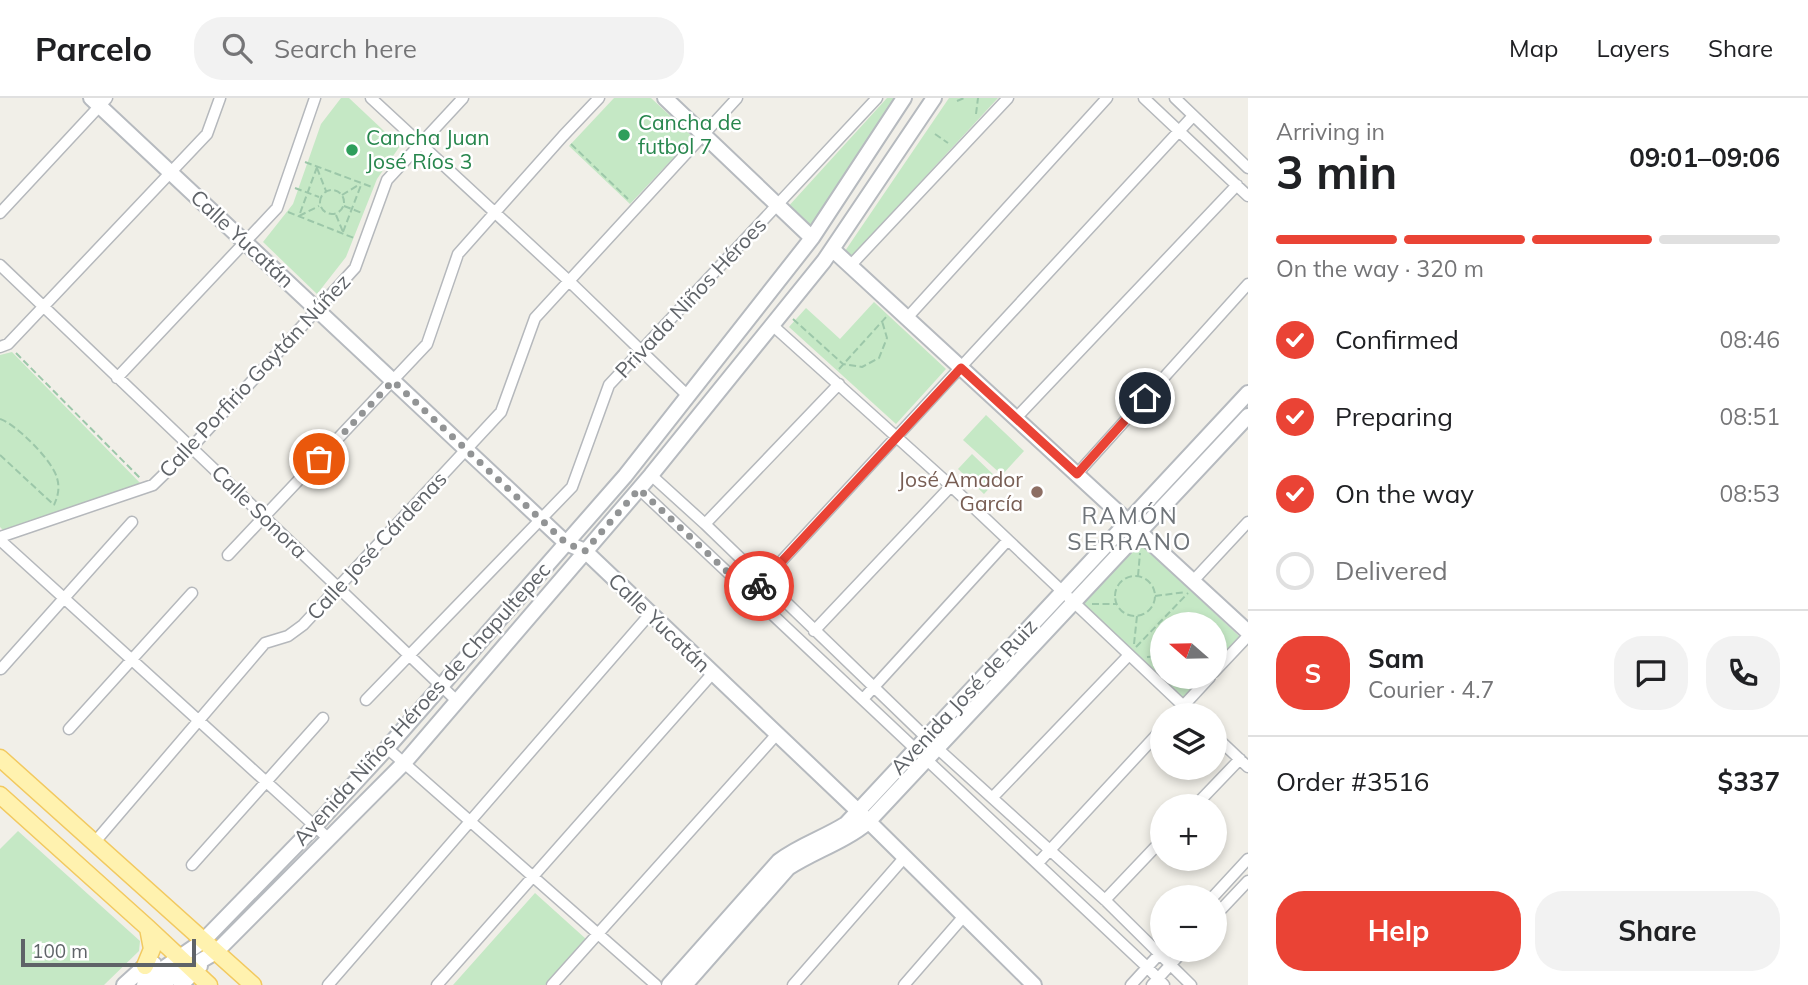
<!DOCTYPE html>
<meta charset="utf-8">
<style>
:root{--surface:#fff;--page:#f2f2f2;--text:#202124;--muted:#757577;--line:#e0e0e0;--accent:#ea4335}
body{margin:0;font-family:Mulish,sans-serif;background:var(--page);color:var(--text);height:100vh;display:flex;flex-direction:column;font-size:26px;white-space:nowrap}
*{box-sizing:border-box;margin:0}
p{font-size:23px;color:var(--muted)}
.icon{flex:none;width:38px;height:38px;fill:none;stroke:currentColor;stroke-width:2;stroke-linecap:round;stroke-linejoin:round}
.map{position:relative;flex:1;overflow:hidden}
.drawer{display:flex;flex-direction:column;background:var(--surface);width:560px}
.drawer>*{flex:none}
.needle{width:46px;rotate:290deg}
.fabs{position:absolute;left:1150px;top:514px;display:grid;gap:14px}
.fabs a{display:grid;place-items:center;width:77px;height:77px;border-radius:50%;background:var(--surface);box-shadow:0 4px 10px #0003;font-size:35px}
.scale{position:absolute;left:21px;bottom:18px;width:175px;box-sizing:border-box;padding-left:7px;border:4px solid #5f6368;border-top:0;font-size:19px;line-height:24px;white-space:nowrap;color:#5f6368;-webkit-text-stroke:5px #fff;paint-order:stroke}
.pin{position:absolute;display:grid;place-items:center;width:60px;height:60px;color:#fff;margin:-30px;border:4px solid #fff;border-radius:50%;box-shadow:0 2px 7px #0007}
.courier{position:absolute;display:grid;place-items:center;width:70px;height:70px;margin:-35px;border:5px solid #ea4335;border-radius:50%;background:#fff;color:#222;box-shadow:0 2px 9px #0007}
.headline em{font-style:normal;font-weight:700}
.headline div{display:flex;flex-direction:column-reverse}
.headline{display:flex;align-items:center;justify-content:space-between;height:119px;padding:0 28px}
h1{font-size:46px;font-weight:700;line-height:52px}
.bar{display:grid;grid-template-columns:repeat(4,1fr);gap:10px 7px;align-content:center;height:84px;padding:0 28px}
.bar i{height:9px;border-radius:5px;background:var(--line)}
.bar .current{background:var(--accent)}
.bar p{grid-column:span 4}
.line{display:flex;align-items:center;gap:18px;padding:0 28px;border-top:2px solid var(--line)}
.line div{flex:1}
.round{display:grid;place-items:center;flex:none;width:74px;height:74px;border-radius:28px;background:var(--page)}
ol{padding:0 28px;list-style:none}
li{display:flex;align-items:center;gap:21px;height:77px}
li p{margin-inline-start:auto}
li .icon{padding:7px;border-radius:50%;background:var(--accent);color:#fff;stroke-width:4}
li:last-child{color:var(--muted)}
li i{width:38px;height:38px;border:4px solid var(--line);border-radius:50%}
.action{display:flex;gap:14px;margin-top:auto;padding:14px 28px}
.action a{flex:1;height:80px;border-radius:28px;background:var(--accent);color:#fff;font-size:28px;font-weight:700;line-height:80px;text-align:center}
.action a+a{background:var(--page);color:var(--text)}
header{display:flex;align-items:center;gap:42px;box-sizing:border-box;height:98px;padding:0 35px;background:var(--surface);border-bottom:2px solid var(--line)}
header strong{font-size:33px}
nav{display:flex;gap:38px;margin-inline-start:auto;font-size:24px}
.search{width:490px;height:63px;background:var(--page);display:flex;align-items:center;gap:18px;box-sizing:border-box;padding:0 24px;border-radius:28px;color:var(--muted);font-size:26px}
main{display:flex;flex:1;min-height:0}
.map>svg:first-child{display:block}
.green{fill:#c5e8c5}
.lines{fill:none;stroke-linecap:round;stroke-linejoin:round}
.street-casing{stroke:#b5b8bc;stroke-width:13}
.secondary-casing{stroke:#b6babf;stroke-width:18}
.primary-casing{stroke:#f2c960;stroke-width:19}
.path{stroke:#9cc7a9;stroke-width:2;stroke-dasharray:7 3.5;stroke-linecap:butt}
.street{stroke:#fff;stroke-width:10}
.secondary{stroke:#fff;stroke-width:14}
.primary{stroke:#fff2af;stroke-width:16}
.done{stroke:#929495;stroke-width:7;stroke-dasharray:0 12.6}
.route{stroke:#ea4335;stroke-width:9}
.leisure-dot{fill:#2e9e5b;stroke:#fff;stroke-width:2.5}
.education-dot{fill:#8d6e63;stroke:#fff;stroke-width:2.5}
.labels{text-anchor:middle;stroke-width:5;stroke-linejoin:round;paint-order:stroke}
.leisure-label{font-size:21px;fill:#27864d;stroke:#fff;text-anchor:start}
.street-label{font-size:21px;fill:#5f6368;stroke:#fff}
.education-label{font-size:21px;fill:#785e54;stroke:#fff;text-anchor:end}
.neighbourhood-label{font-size:23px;letter-spacing:2px;fill:#70757a;stroke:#fff}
</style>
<header>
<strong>Parcelo</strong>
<div class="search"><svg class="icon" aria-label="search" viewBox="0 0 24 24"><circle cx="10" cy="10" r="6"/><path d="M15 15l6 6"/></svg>Search here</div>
<nav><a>Map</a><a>Layers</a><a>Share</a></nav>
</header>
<main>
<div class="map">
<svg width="1248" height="887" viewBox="0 0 1248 887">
<rect width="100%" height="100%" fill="#f1efe8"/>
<!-- green -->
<path class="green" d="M 341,0 L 349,0 L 400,48 L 377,81 L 346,159 L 317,196 L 263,144 L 293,106 L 321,26 Z
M 614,0 L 651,0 L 693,39 L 630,106 L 569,48 Z
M 887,0 L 897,0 L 809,133 L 786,111 Z
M 949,0 L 998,0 L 851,159 L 845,153 Z
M 874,204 L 946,271 L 896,326 L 789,229 L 806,210 L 840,241 Z
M 12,254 L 143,388 L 5,434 L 0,429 L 0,257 Z
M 986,317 L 1024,353 L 1002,377 L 963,342 Z
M 972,356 L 998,381 L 984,396 L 958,371 Z
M 1140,444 L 1242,541 L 1215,569 L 1214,527 L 1162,527 L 1162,579 L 1205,579 L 1183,602 L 1082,506 Z
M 18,733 L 140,843 L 139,853 L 104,887 L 0,887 L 0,751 Z
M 535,795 L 586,841 L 545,887 L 453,887 Z"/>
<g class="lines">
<!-- street casing -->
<g class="street-casing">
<path id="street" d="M 371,0 L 570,184 L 688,298
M 1144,0 L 1248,98
M 1175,0 L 1248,70
M 0,115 L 107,0
M 0,167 L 457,603
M 850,168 L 1008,0
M 907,220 L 1107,0
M 771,226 L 951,388 L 1194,618
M 0,249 L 8,246 L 207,36 L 220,0
M 117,280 L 277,110 L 315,0
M 1016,320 L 1237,87
M 1077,376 L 1248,186
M 651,377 L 705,426 L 937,650 L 1105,802 L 1191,887
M 639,391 L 1147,869 L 1164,887
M 705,426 L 839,286
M 0,439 L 153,387 L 191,350 L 355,170 L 387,82 L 463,0
M 0,442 L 329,741
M 228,457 L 427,246 L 458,156 L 563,38 L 599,0
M 1193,483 L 1248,424
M 751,496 L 1193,18
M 814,533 L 951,388
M 1,571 L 132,424
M 1214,574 L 1248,538
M 863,601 L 1008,442
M 366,602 L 572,389 L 609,287 L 877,0
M 1174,618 L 1210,579
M 69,631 L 192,495
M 1214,637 L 1248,669
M 387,650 L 656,887
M 993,699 L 1129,557
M 1194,709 L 1240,661
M 94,745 L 265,545 L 288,538 L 303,527 L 501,314 L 535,220 L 737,0
M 1038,765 L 1162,631
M 192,767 L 323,620
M 1212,800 L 1248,761
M 1105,802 L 1162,742
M 1214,819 L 1248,783
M 328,887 L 650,516
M 437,887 L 712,576
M 552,887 L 777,636
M 793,887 L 904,760
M 904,887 L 964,818
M 1131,887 L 1163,852
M 1152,887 L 1184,852"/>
</g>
<!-- secondary casing -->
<g class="secondary-casing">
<path id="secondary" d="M 91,0 L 566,445 L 585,453 L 858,713 L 1034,887
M 665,0 L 812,140
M 832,151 L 1248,534
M 124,887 L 145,868 L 154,866
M 144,887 L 154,877 L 203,843 L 315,728 L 387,650 L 625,378 L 812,140 L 904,0
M 159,887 L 216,854 L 404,665 L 651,377 L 824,163 L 934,0
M 181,887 L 200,868
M 669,887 L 779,763 C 800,747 824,740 846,726 L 1248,295
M 685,887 L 788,770 C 814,753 844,744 868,724 L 1248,318"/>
</g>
<!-- primary casing -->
<g class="primary-casing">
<path id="primary" d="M 0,660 L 253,887
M 0,697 L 148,830 L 209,887
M 145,868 L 152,851 L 148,830"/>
</g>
<!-- path -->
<path class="path" d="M 957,3 L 964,0
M 976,16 L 978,0
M 935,36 L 948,45
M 571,46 L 628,101
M 305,64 L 372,89
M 317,69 L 299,118 L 319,108
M 317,70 L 326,93
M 295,90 L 319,99
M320 104a12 12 0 1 1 24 0a12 12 0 1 1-24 0Z
M 342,97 L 360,86
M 344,108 L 362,115
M 288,114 L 354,140
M 336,117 L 343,134
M 343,134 L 361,87
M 793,221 L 843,266 L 862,269 L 879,260 L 887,240 L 882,223
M 16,255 L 140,380
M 839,271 L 887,218
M 0,321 C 16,326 53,363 57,380 C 60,390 58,398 54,407
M 0,357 L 54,407
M 1138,478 L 1140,455
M1115 498a20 20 0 1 1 40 0a20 20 0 1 1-40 0Z
M 1155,498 L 1186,494
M 1092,506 L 1117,506
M 1134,546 L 1137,518
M 1136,549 L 1188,495
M 1147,559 L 1162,558"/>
<!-- street -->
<use href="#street" class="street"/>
<!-- secondary -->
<use href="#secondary" class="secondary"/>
<!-- primary -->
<use href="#primary" class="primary"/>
</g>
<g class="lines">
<!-- done -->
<path class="done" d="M 319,361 L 393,283 L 566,445 L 585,453 L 639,391 L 751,496 L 759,488"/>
<!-- route -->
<path class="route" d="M 759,488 L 961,270 L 1077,376 L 1145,300"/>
</g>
<!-- markers -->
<g class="leisure-dot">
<circle cx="624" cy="37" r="7"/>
<circle cx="352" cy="52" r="7"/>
</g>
<circle class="education-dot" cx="1037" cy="394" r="7"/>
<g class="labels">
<!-- leisure labels -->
<g class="leisure-label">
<text x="638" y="32">Cancha de<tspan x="638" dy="24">futbol 7</tspan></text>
<text x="366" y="47">Cancha Juan<tspan x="366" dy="24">José Ríos 3</tspan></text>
</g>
<!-- street labels -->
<g class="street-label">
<text transform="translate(242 141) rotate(43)" y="7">Calle Yucatán</text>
<text transform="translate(691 200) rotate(-47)" y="7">Privada Niños Héroes</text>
<text transform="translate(255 278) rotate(-47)" y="7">Calle Porfirio Gaytán Núñez</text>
<text transform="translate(259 414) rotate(44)" y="7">Calle Sonora</text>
<text transform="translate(377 448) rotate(-47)" y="7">Calle José Cárdenas</text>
<text transform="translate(659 525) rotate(44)" y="7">Calle Yucatán</text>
<text transform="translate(964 599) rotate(-47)" y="7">Avenida José de Ruiz</text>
<text transform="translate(422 606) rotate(-48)" y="7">Avenida Niños Héroes de Chapultepec</text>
</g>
<!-- education labels -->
<g class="education-label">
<text x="1023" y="389">José Amador<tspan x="1023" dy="24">García</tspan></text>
</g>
<!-- neighbourhood labels -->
<g class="neighbourhood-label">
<text x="1130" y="426">RAMÓN<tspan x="1130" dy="26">SERRANO</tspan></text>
</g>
</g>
</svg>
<div class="fabs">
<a><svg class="needle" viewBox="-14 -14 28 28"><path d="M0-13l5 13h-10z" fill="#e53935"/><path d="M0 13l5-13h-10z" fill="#757577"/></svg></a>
<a><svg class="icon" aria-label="layers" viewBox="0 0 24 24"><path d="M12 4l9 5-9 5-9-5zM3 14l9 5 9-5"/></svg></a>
<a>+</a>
<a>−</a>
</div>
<div class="scale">100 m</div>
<div class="pin" style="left:319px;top:361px;background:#ea580c"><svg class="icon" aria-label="bag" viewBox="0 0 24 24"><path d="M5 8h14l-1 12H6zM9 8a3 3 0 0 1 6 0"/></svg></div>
<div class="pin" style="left:1145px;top:300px;background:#1f2937"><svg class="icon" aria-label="home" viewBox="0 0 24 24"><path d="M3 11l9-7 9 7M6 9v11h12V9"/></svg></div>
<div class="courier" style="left:759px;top:488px"><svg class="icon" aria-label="bike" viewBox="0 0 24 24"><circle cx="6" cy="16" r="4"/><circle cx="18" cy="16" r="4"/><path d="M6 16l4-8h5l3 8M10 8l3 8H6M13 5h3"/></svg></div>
</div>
<section class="drawer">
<div class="headline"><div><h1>3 min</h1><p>Arriving in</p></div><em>09:01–09:06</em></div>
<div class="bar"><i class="current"></i><i class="current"></i><i class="current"></i><i></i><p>On the way · 320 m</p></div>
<ol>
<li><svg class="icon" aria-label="check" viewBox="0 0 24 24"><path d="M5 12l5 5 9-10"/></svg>Confirmed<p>08:46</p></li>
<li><svg class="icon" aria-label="check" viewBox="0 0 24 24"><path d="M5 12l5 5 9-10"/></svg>Preparing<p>08:51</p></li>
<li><svg class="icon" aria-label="check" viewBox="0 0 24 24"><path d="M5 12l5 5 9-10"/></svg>On the way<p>08:53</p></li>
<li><i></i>Delivered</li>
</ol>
<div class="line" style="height:126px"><b class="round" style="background:var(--accent);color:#fff">S</b><div><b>Sam</b><p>Courier · 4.7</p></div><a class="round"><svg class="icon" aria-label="chat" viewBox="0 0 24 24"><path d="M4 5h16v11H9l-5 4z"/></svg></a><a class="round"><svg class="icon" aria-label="phone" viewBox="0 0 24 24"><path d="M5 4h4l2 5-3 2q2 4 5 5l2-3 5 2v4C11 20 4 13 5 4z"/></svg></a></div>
<div class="line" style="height:91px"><div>Order #3516</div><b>$337</b></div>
<div class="action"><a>Help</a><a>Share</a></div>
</section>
</main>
